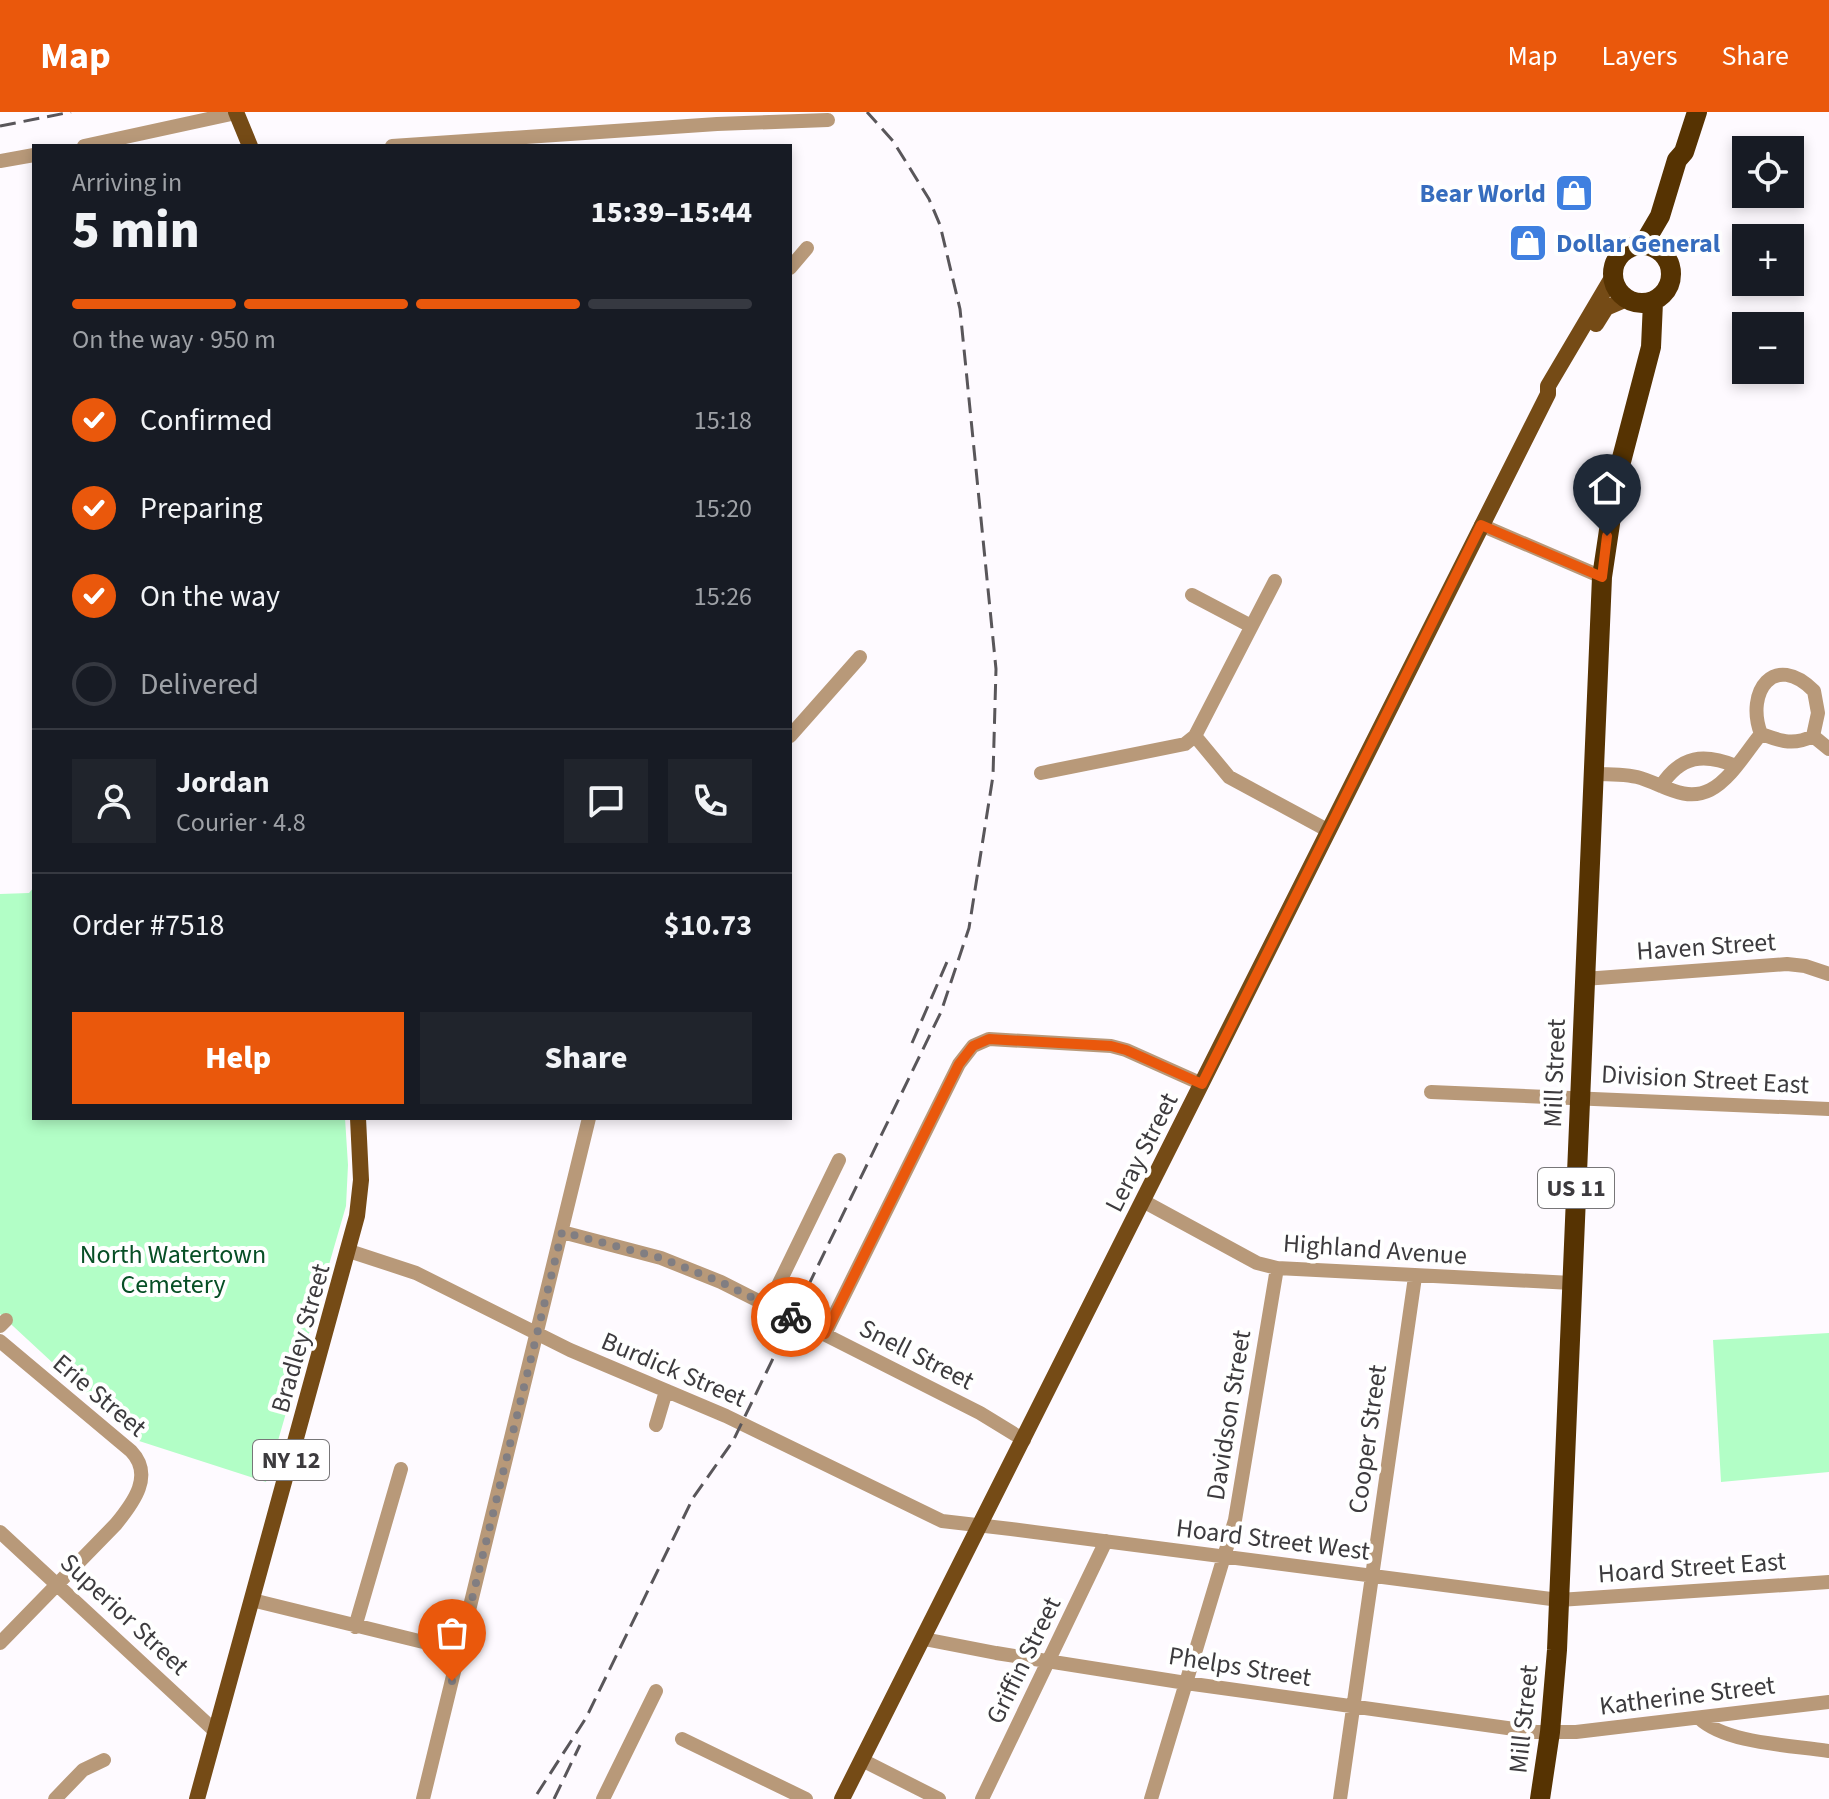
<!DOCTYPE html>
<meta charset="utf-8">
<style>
:root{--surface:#171b24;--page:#20242c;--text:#f1f3f6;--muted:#9ea1a6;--line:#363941;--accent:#ea580c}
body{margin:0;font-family:"Source Sans 3",sans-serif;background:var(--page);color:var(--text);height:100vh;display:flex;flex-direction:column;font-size:30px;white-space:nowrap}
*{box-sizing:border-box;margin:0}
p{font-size:26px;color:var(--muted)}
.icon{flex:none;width:44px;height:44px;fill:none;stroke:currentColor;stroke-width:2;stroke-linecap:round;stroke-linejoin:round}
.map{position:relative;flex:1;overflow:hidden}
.drawer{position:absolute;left:32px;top:32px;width:760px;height:976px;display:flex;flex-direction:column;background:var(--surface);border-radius:0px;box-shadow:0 4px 12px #0003}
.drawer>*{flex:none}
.buttons{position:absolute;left:1732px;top:24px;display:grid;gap:16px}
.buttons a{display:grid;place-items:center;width:72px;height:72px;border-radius:0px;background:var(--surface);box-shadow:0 4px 12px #0003;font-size:40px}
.pin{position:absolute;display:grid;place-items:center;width:68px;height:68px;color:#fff;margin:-82px -34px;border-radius:50% 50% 50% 0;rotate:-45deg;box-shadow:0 0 8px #0007}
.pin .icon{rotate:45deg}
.courier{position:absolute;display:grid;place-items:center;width:80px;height:80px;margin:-40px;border:6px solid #ea580c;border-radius:50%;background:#fff;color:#222;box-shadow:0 2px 10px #0007}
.summary em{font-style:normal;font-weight:800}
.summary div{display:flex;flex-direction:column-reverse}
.summary{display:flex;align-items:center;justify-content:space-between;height:136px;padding:0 40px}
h1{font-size:52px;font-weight:800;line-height:60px}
.bar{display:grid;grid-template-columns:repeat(4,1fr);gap:12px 8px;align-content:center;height:96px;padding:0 40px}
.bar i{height:10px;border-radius:6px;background:var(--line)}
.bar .active{background:var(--accent)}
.bar p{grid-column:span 4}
.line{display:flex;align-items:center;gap:20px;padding:0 40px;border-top:2px solid var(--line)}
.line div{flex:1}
.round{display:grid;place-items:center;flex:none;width:84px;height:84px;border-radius:0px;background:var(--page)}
ol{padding:0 40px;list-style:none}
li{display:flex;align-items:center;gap:24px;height:88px}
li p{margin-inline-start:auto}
li .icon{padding:8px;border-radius:50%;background:var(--accent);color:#fff;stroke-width:4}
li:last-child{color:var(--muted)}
li i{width:44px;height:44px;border:4px solid var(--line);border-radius:50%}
.cta{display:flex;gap:16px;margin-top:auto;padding:16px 40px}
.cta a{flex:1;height:92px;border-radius:0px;background:var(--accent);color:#fff;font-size:32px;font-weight:800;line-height:92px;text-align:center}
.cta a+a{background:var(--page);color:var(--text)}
header{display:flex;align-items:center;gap:48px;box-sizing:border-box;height:112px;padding:0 40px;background:var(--accent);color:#fff}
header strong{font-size:38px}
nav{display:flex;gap:44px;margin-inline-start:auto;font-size:28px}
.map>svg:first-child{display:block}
.green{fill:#b2fec6}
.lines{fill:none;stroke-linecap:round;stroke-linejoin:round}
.minor{stroke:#b89979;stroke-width:14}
.major{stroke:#754b16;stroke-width:16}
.highway{stroke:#563302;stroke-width:20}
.rail{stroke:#59565a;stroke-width:3;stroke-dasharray:16 8;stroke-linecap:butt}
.done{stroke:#817e82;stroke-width:8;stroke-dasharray:0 14.4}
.route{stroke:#ea580c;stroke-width:10}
.labels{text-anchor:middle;stroke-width:8;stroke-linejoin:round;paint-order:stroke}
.shield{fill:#fff;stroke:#777678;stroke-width:2}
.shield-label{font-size:24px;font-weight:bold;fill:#3d3b3e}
.shop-label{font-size:26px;font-weight:bold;fill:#366cbe;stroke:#fff;text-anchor:end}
.street-label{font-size:26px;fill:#3d3b3e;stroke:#fff}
.park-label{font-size:26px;fill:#074f26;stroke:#fff}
</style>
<header>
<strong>Map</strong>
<nav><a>Map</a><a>Layers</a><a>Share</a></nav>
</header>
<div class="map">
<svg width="1829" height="1687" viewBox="0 0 1829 1687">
<rect width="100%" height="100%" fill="#fefaff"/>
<!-- green -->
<path class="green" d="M 34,775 L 34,1006 L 345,1006 L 348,1053 L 346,1094 L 266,1370 L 136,1328 L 0,1202 L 0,782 L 29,781 Z
M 1829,1221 L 1829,1360 L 1721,1370 L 1713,1228 Z"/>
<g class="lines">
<!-- minor -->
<path class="minor" d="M 84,34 L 236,1
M 392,34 L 717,12 L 828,8
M 0,49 L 34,43
M 790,156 L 807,136
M 1481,413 L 1602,465
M 1192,483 L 1251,514
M 1761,622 C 1745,580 1774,539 1814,579 L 1818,601 L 1813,624
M 790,624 L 860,545
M 1195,624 L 1229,665 L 1329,719
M 1041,661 L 1185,632 L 1195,624 L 1275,469
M 1593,662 C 1608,662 1623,662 1637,665 C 1661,671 1684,691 1710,678 C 1731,667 1746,640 1761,622 C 1781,629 1793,634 1813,624 L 1829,637
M 1661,674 C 1681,643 1704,641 1736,654
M 1584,867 L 1787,852 L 1805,854 L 1829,862
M 1431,980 L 1829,997
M 1143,1089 L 1257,1151 L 1277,1156 L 1572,1171
M 562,1120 L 661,1146 L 721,1170 L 980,1301 L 1024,1328
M 349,1139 L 416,1161 L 570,1238 L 726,1304 L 942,1409 L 1011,1417 L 1559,1488 L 1829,1470
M 768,1194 L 839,1048
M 0,1214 L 6,1208
M 825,1222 L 959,952 L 973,934 L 989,927 L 1111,934 L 1126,938 L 1202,972
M 0,1229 L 131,1339 C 154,1363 134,1390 116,1412 L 0,1531
M 656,1313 L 666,1279
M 0,1420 L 216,1620
M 252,1488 L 460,1539
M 355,1515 L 401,1357
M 924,1527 L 996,1541 L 1186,1571 L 1536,1620 L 1576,1620 L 1829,1590
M 1699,1606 C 1726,1632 1792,1633 1829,1639
M 682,1627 L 806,1687
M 862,1648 L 939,1687
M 55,1687 L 83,1658 L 104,1648
M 423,1687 L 589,1006
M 603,1687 L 656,1579
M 982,1687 L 1106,1429
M 1151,1687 L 1235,1408 L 1277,1156
M 1340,1687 L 1415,1165"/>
<!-- major -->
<path class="major" d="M 236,0 L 250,34
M 1596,212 L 1606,196 L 1627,187
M 197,1687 L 357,1104 L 361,1068 L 358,1006
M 842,1687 L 1548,282 L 1548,274 L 1613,164"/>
<!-- highway -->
<path class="highway" d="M1613 162a29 29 0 1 1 58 0a29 29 0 1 1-58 0Z
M 1643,133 L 1660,104 L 1677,48 L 1684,40 L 1697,0
M 1540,1687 L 1550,1620 L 1557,1538 L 1602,465 L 1617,365 L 1651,235 L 1653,190"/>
<!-- rail -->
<path class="rail" d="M 0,14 L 71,0
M 912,931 L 950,843
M 537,1682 L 586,1606 L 693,1386 L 733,1329 L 941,900 L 969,816 L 993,664 L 996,557 L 960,197 L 940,113 L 929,87 L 893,29 L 867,0
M 554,1687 L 580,1633"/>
</g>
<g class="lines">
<!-- done -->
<path class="done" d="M 452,1569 L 562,1120 L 661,1146 L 721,1170 L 791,1205"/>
<!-- route -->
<path class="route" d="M 791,1205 L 825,1222 L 959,952 L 973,934 L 989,927 L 1111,934 L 1126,938 L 1202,972 L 1481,413 L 1602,465 L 1607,424"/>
</g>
<!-- icons -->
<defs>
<g id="shop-square" transform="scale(2)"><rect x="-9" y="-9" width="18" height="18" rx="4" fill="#3f7fe0" stroke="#fff"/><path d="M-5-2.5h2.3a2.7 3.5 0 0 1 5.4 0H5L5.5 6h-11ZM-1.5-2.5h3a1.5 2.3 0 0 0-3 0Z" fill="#fff"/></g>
</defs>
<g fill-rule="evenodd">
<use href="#shop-square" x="1574" y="81"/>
<use href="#shop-square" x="1528" y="131"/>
</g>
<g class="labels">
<!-- shield labels -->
<g class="shield">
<rect x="1538" y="1056" width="76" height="40" rx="6"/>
<rect x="253" y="1328" width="76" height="40" rx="6"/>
</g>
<g class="shield-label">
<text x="1576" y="1084">US 11</text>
<text x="291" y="1356">NY 12</text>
</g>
<!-- shop labels -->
<g class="shop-label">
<text x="1546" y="90">Bear World</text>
<text x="1556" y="140" text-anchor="start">Dollar General</text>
</g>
<!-- street labels -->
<g class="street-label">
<text transform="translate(1706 834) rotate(-4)" y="9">Haven Street</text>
<text transform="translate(1554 961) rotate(-88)" y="9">Mill Street</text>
<text transform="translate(1705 967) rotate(3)" y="9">Division Street East</text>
<text transform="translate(1141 1040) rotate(-63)" y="9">Leray Street</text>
<text transform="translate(1375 1137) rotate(4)" y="9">Highland Avenue</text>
<text transform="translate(300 1226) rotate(-74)" y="9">Bradley Street</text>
<text transform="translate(917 1242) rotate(27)" y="9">Snell Street</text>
<text transform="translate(674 1257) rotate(23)" y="9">Burdick Street</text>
<text transform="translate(100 1283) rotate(40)" y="9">Erie Street</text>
<text transform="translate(1228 1303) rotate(-81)" y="9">Davidson Street</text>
<text transform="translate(1367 1327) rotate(-82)" y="9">Cooper Street</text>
<text transform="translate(1273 1427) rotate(7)" y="9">Hoard Street West</text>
<text transform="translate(1692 1455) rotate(-4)" y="9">Hoard Street East</text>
<text transform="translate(125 1502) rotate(43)" y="9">Superior Street</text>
<text transform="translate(1023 1548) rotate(-64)" y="9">Griffin Street</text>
<text transform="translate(1240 1554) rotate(9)" y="9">Phelps Street</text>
<text transform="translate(1687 1583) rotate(-7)" y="9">Katherine Street</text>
<text transform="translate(1523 1607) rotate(-84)" y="9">Mill Street</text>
</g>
<!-- park labels -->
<g class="park-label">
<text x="173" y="1151">North Watertown<tspan x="173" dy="30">Cemetery</tspan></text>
</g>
</g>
</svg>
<div class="buttons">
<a><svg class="icon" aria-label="locate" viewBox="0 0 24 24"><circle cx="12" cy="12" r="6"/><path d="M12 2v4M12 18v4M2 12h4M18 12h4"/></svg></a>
<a>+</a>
<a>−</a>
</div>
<div class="pin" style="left:452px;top:1569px;background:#ea580c"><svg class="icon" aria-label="bag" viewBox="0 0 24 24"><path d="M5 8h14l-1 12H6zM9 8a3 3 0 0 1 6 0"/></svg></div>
<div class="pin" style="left:1607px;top:424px;background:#1f2937"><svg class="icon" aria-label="home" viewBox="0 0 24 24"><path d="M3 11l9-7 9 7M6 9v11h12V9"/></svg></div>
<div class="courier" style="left:791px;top:1205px"><svg class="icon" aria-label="bike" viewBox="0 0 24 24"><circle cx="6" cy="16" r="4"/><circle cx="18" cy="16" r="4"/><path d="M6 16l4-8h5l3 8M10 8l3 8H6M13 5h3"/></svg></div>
<section class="drawer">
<div class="summary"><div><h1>5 min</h1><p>Arriving in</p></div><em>15:39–15:44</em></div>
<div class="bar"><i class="active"></i><i class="active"></i><i class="active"></i><i></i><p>On the way · 950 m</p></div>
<ol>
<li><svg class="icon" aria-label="check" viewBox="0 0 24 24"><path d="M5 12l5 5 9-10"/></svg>Confirmed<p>15:18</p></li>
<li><svg class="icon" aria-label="check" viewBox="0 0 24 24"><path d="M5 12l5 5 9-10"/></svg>Preparing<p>15:20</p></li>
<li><svg class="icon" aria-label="check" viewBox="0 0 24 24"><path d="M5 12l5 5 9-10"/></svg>On the way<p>15:26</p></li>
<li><i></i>Delivered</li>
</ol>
<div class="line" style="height:144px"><a class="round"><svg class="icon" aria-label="person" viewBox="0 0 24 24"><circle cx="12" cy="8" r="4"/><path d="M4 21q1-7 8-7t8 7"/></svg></a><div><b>Jordan</b><p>Courier · 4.8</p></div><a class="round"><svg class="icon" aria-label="chat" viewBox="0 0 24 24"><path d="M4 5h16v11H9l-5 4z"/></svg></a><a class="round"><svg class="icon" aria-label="phone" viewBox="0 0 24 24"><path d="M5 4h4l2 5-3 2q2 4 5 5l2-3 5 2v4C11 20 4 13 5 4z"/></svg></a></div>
<div class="line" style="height:104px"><div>Order #7518</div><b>$10.73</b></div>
<div class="cta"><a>Help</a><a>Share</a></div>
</section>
</div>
